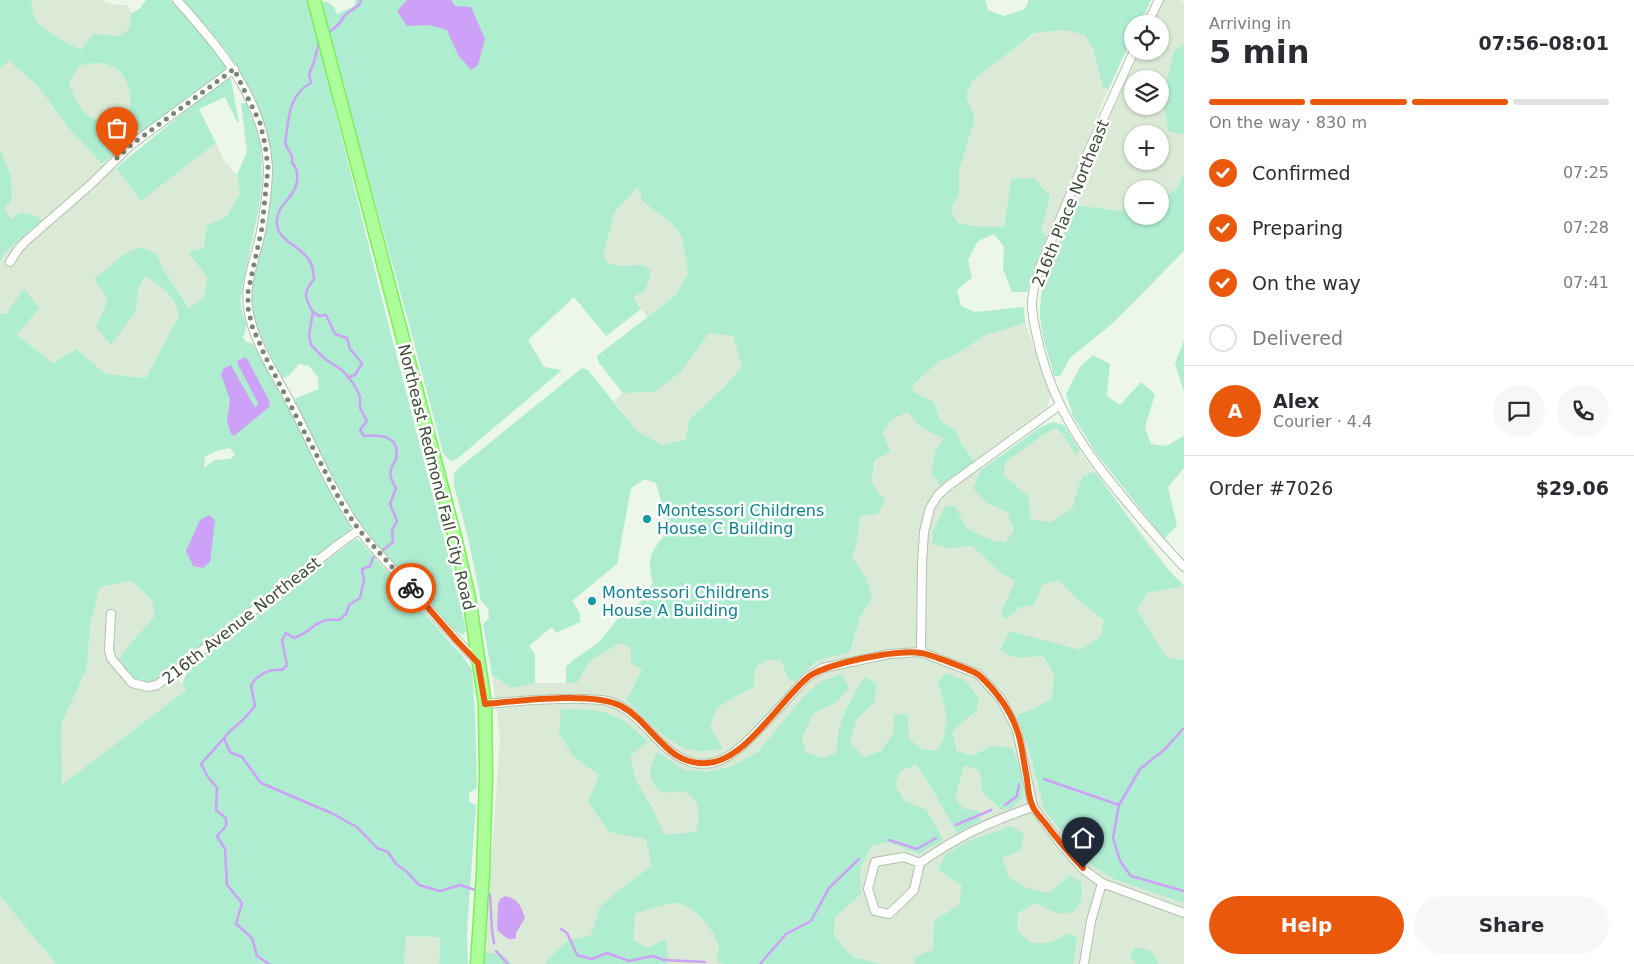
<!DOCTYPE html>
<meta charset="utf-8">
<style>
:root{--surface:#fff;--page:#f7f7f7;--text:#2b2b33;--muted:#7c7c81;--line:#e1e1e2;--accent:#ea580c}
body{margin:0;font-family:"DejaVu Sans",sans-serif;background:var(--page);color:var(--text);height:100vh;display:flex;flex-direction:column;font-size:19px;white-space:nowrap}
*{box-sizing:border-box;margin:0}
p{font-size:16px;color:var(--muted)}
.icon{flex:none;width:28px;height:28px;fill:none;stroke:currentColor;stroke-width:2;stroke-linecap:round;stroke-linejoin:round}
.map{position:relative;flex:1;overflow:hidden}
.drawer{display:flex;flex-direction:column;background:var(--surface);width:450px}
.drawer>*{flex:none}
.buttons{position:absolute;left:1124px;top:15px;display:grid;gap:10px}
.buttons a{display:grid;place-items:center;width:45px;height:45px;border-radius:50%;background:var(--surface);box-shadow:0 1px 4px #0004;font-size:25px}
.pin{position:absolute;display:grid;place-items:center;width:42px;height:42px;color:#fff;margin:-51px -21px;border-radius:50% 50% 50% 0;rotate:-45deg;box-shadow:0 0 5px #0007}
.pin .icon{rotate:45deg}
.courier{position:absolute;display:grid;place-items:center;width:50px;height:50px;margin:-25px;border:4px solid #ea580c;border-radius:50%;background:#fff;color:#222;box-shadow:0 1px 6px #0007}
.head em{font-style:normal;font-weight:800}
.head div{display:flex;flex-direction:column-reverse}
.head{display:flex;align-items:center;justify-content:space-between;height:85px;padding:0 25px}
h1{font-size:32px;font-weight:800;line-height:38px}
.bar{display:grid;grid-template-columns:repeat(4,1fr);gap:8px 5px;align-content:center;height:60px;padding:0 25px}
.bar i{height:6px;border-radius:4px;background:var(--line)}
.bar .on{background:var(--accent)}
.bar p{grid-column:span 4}
.line{display:flex;align-items:center;gap:12px;padding:0 25px;border-top:1px solid var(--line)}
.line div{flex:1}
.round{display:grid;place-items:center;flex:none;width:52px;height:52px;border-radius:26px;background:var(--page)}
ol{padding:0 25px;list-style:none}
li{display:flex;align-items:center;gap:15px;height:55px}
li p{margin-inline-start:auto}
li .icon{padding:5px;border-radius:50%;background:var(--accent);color:#fff;stroke-width:4}
li:last-child{color:var(--muted)}
li i{width:28px;height:28px;border:2px solid var(--line);border-radius:50%}
.action{display:flex;gap:10px;margin-top:auto;padding:10px 25px}
.action a{flex:1;height:58px;border-radius:30px;background:var(--accent);color:#fff;font-size:20px;font-weight:800;line-height:58px;text-align:center}
.action a+a{background:var(--page);color:var(--text)}
main{display:flex;flex:1;min-height:0}
.map>svg:first-child{display:block}
.residential{fill:#dbead7;fill-rule:evenodd}
.green{fill:#afedd1;fill-rule:evenodd}
.water{fill:#cda1f7}
.lines{fill:none;stroke-linecap:round;stroke-linejoin:round}
.stream{stroke:#cda1f7;stroke-width:2.5}
.street-casing{stroke:#b0c2ab;stroke-width:10}
.primary-casing{stroke:#7cee5f;stroke-width:15}
.street{stroke:#fff;stroke-width:8}
.primary{stroke:#acff99;stroke-width:12}
.done{stroke:#7a8675;stroke-width:5;stroke-dasharray:0 9}
.route{stroke:#ea580c;stroke-width:6}
.culture-dot{fill:#0f9aa8;stroke:#fff;stroke-width:2}
.labels{text-anchor:middle;stroke-width:5;stroke-linejoin:round;paint-order:stroke}
.street-label{font-size:16px;fill:#3c4a36;stroke:#fff}
.culture-label{font-size:16px;fill:#0d838f;stroke:#fff;text-anchor:start}
</style>
<main>
<div class="map">
<svg width="1184" height="964" viewBox="0 0 1184 964">
<rect width="100%" height="100%" fill="#ecf6e9"/>
<!-- residential -->
<path class="residential" d="M 33,0 L 99,0 L 116,5 L 127,5 L 131,13 L 130,28 L 119,36 L 93,34 L 81,50 L 60,39 L 36,22 L 31,2 Z
M 1163,0 L 1181,0 L 1184,3 L 1184,173 L 1177,189 L 1160,199 L 1160,189 L 1132,189 L 1132,208 L 1118,211 L 1077,205 L 1100,139 L 1140,51 L 1160,51 L 1160,24 L 1153,24 ZM 1132,79 L 1160,79 L 1160,106 L 1132,106 ZM 1132,134 L 1160,134 L 1160,161 L 1132,161 Z
M 1064,30 L 1085,35 L 1094,51 L 1101,83 L 1108,90 L 1047,237 L 1041,230 L 1050,197 L 1011,179 L 1004,227 L 979,227 L 957,222 L 951,210 L 959,192 L 959,171 L 975,118 L 966,97 L 972,81 L 1035,33 Z
M 9,61 L 37,85 L 67,126 L 102,164 L 116,168 L 141,201 L 216,143 L 225,162 L 237,175 L 240,194 L 226,217 L 207,225 L 207,277 L 204,298 L 190,308 L 164,270 L 156,253 L 140,247 L 135,313 L 138,290 L 145,276 L 162,286 L 178,308 L 179,315 L 146,378 L 106,374 L 76,349 L 53,363 L 16,334 L 25,289 L 7,313 L 0,314 L 0,262 L 4,253 L 0,241 L 0,68 Z
M 92,62 L 110,65 L 124,75 L 131,95 L 131,110 L 128,120 L 133,128 L 127,135 L 121,127 L 112,121 L 94,120 L 78,106 L 69,84 L 79,66 Z
M 638,186 L 642,201 L 670,222 L 682,237 L 688,273 L 676,295 L 647,317 L 603,256 L 615,211 Z
M 1025,323 L 1051,395 L 1047,407 L 975,461 L 981,470 L 1039,428 L 1053,422 L 1064,425 L 1076,446 L 1102,481 L 1175,577 L 1184,586 L 1184,964 L 484,964 L 500,737 L 492,675 L 512,688 L 535,683 L 576,683 L 590,661 L 620,642 L 632,648 L 642,670 L 626,699 L 722,749 L 710,725 L 717,708 L 735,697 L 754,687 L 755,668 L 766,660 L 781,660 L 787,677 L 816,661 L 850,652 L 860,618 L 872,597 L 866,577 L 851,557 L 858,538 L 860,516 L 871,482 L 882,433 L 891,420 L 908,411 L 920,427 L 945,439 L 935,451 L 931,473 L 940,485 L 971,455 L 962,445 L 957,432 L 940,420 L 934,402 L 914,392 L 911,387 L 939,361 L 957,354 L 984,336 Z
M 709,333 L 733,335 L 743,367 L 725,386 L 687,439 L 661,445 L 636,430 L 614,401 L 623,393 L 654,392 L 681,372 Z
M 131,581 L 152,600 L 154,617 L 129,645 L 159,678 L 171,669 L 186,690 L 62,786 L 61,725 L 87,668 L 90,625 L 100,587 Z
M 0,896 L 56,964 L 0,964 Z
M 406,936 L 440,937 L 439,964 L 404,964 Z"/>
<!-- green -->
<path class="green" d="M 0,0 L 33,0 L 31,2 L 36,22 L 60,39 L 81,50 L 93,34 L 119,36 L 130,28 L 131,13 L 139,9 L 146,0 L 171,0 L 225,63 L 226,69 L 143,132 L 133,128 L 128,120 C 137,84 120,53 79,66 L 69,84 C 75,98 80,112 94,119 C 100,122 108,120 113,122 C 123,127 125,134 136,137 L 102,164 L 67,126 L 37,85 L 9,61 L 0,68 Z
M 181,0 L 308,0 L 321,43 L 335,111 L 383,303 L 454,577 L 466,630 L 463,635 L 452,628 C 422,595 389,563 363,528 C 334,489 315,443 294,399 L 319,389 L 318,377 L 309,366 L 299,364 L 290,375 L 282,379 L 255,324 L 251,303 L 252,286 L 263,231 L 270,175 L 252,98 L 239,69 L 224,48 Z
M 356,0 L 985,0 L 988,10 L 1004,16 L 1025,9 L 1029,0 L 1151,0 L 1140,24 L 1132,24 L 1132,38 L 1108,90 L 1102,86 L 1094,51 L 1085,35 L 1064,30 L 1034,33 L 972,81 L 966,97 L 975,118 L 959,171 L 959,192 L 951,210 L 957,222 L 979,227 L 1004,227 L 1011,179 L 1034,178 L 1050,197 L 1041,230 L 1047,237 L 1035,266 L 1027,292 L 1012,292 L 1003,269 L 1004,247 L 994,234 L 978,241 L 968,260 L 972,278 L 957,290 L 961,306 L 975,312 L 1024,307 L 1025,323 L 984,336 L 957,354 L 939,361 L 911,387 L 914,392 L 934,402 L 940,420 L 957,432 L 962,445 L 975,461 L 940,485 L 931,473 L 935,451 L 944,439 L 920,427 L 908,412 L 891,420 L 882,433 L 891,452 L 875,460 L 871,482 L 885,501 L 878,514 L 860,516 L 858,538 L 852,557 L 866,577 L 872,597 L 860,618 L 850,652 L 816,661 L 794,682 L 787,677 L 781,660 L 766,660 L 755,668 L 754,687 L 735,697 L 717,708 L 710,726 L 723,749 C 710,751 696,753 683,747 C 661,738 643,715 626,700 L 642,670 L 631,663 L 631,648 L 620,643 L 590,661 L 577,683 L 566,683 L 566,666 L 576,658 L 599,642 L 624,611 L 636,607 L 653,583 C 645,557 653,549 669,530 L 656,483 L 645,479 L 631,488 L 617,564 L 572,601 L 580,613 L 580,622 L 556,633 L 552,627 L 529,646 L 535,654 L 535,683 L 512,688 L 492,675 L 483,624 L 489,618 L 488,608 L 481,601 L 468,538 L 454,485 L 454,474 L 460,467 L 582,368 L 588,370 L 636,430 L 661,445 L 686,439 L 689,420 L 725,386 L 742,367 L 733,336 L 709,333 L 681,372 L 654,392 L 623,393 L 599,363 L 597,356 L 676,295 L 688,273 L 682,237 L 670,222 L 642,201 L 638,187 L 615,211 L 603,256 L 608,263 L 622,266 L 644,265 L 651,271 L 645,291 L 633,297 L 641,309 L 606,336 L 574,297 L 528,340 L 544,367 L 562,370 L 457,459 L 450,461 L 443,453 L 412,335 L 322,10 L 322,3 L 326,1 L 334,7 L 337,14 L 354,6 Z
M 1184,45 L 1184,135 L 1168,131 L 1163,97 L 1174,51 Z
M 227,77 L 231,79 L 239,122 L 237,122 L 225,97 L 199,109 L 216,143 L 141,201 L 116,168 Z
M 246,102 C 252,118 260,135 261,153 C 266,202 248,249 241,297 C 239,312 246,315 246,326 C 246,330 244,334 243,337 L 246,342 L 252,343 L 293,416 L 322,475 L 350,526 L 351,531 L 159,678 C 155,679 150,682 147,682 C 134,683 123,669 120,658 L 129,645 L 154,617 L 152,600 L 131,581 L 100,587 L 90,625 L 87,668 L 61,725 L 62,785 L 186,690 L 182,684 L 191,664 L 339,551 L 356,539 L 360,541 L 463,657 L 472,670 L 475,713 L 477,788 L 469,793 L 469,802 L 476,805 L 467,931 L 468,964 L 439,964 L 440,937 L 406,936 L 404,964 L 56,964 L 0,896 L 0,314 L 7,313 L 24,288 L 39,308 L 17,335 L 53,363 L 76,349 L 106,374 L 146,378 L 179,315 C 176,297 160,285 145,276 L 138,290 L 135,313 L 111,345 L 96,327 L 108,300 L 94,279 L 122,256 L 139,247 L 156,253 L 164,270 L 189,308 L 204,298 L 207,277 L 188,252 L 204,248 L 207,225 L 226,217 L 240,194 L 237,175 L 247,151 L 241,104 ZM 230,448 L 235,454 L 230,459 L 215,460 L 204,468 L 205,457 L 216,451 Z
M 0,150 L 11,176 L 12,199 L 4,209 L 12,219 L 20,212 L 40,217 L 41,221 L 4,253 L 0,262 Z
M 1184,173 L 1184,251 L 1113,323 L 1071,357 L 1060,376 L 1054,376 C 1049,356 1041,335 1040,315 C 1039,276 1062,239 1077,205 L 1118,211 L 1132,208 L 1132,216 L 1160,216 L 1160,199 L 1177,189 Z
M 1184,340 L 1184,392 L 1175,364 Z
M 1093,355 L 1110,364 L 1107,396 L 1120,405 L 1141,382 L 1155,394 L 1145,427 L 1151,444 L 1166,446 L 1184,436 L 1184,468 L 1168,487 L 1177,526 L 1164,539 L 1096,453 L 1073,416 L 1066,394 L 1080,367 Z
M 1053,422 L 1064,425 L 1080,451 L 1075,454 L 1063,434 L 1056,428 L 1041,436 L 1006,462 L 1003,475 L 1028,496 L 1031,520 L 1051,522 L 1072,509 L 1077,491 L 1083,476 L 1095,472 C 1122,508 1152,555 1184,586 L 1147,593 L 1137,609 L 1155,640 L 1167,658 L 1184,660 L 1184,903 L 1114,879 L 1091,865 L 1062,832 L 1044,809 L 1030,753 L 1017,715 L 1035,708 L 1052,699 L 1054,673 L 1043,656 L 1016,658 L 1000,650 L 1010,631 L 1080,650 L 1100,637 L 1104,620 L 1079,601 L 1059,580 L 1043,584 L 1034,605 L 1020,607 L 1009,617 L 1004,619 L 1001,613 L 1015,581 L 1001,573 L 972,546 L 950,548 L 932,544 L 933,531 L 945,507 L 955,506 L 966,528 L 988,539 L 1005,543 L 1014,531 L 1007,512 L 987,503 L 973,488 L 981,470 L 1039,428 Z
M 946,673 L 966,681 L 979,700 L 976,712 L 966,719 L 952,732 L 957,751 L 973,756 L 991,746 L 1012,748 L 1022,773 L 1023,798 L 1012,808 L 1002,810 L 982,792 L 980,771 L 964,765 L 955,798 L 964,809 L 979,811 L 981,820 L 957,833 C 943,810 933,786 916,765 L 900,771 L 895,786 L 905,802 L 926,809 L 943,840 L 919,854 L 888,842 L 871,846 L 860,869 L 861,894 L 835,917 L 834,936 L 853,957 L 880,964 L 725,964 L 716,960 C 717,957 719,953 719,949 C 719,934 691,902 676,903 C 667,903 644,911 635,914 L 633,940 L 647,948 L 666,939 L 668,958 L 667,964 L 545,964 L 549,958 L 567,941 L 591,935 L 600,907 L 620,889 L 652,866 L 646,839 L 609,832 L 588,802 L 599,775 L 573,756 L 559,733 L 561,709 C 604,709 617,711 648,742 L 630,756 L 636,781 L 653,809 L 664,835 L 696,832 C 700,812 702,802 683,791 L 663,793 C 646,781 649,769 657,752 L 685,770 L 707,772 L 730,767 L 758,752 L 803,697 L 820,682 L 842,674 L 849,688 L 836,702 L 813,714 L 802,738 L 806,753 L 823,758 L 836,753 L 839,728 L 846,709 L 864,677 L 876,683 L 875,701 L 856,720 L 850,743 L 864,757 L 881,751 L 894,732 L 894,714 L 908,715 L 909,739 L 923,750 L 938,750 C 952,725 945,708 938,682 Z
M 1011,826 L 1024,834 L 1020,851 L 1002,858 L 1009,877 L 1029,889 L 1048,893 L 1070,875 L 1082,883 L 1081,901 L 1073,912 L 1059,914 L 1035,903 L 1018,913 L 1017,931 L 1031,943 L 1049,943 L 1069,933 L 1077,937 L 1073,964 L 915,964 L 914,957 L 933,950 L 934,921 L 959,905 L 962,886 L 938,870 L 945,855 L 969,841 Z
M 1135,947 L 1151,951 L 1159,964 L 1136,964 L 1130,957 Z
M 485,952 L 505,956 L 511,964 L 484,964 Z"/>
<!-- water -->
<path class="water" d="M 407,0 L 451,0 L 455,6 L 471,7 L 485,39 L 478,65 L 471,70 L 458,55 L 447,30 L 429,25 L 407,26 L 397,11 Z
M 246,357 L 270,402 L 269,407 L 234,436 L 231,434 L 227,420 L 230,400 L 221,374 L 224,368 L 231,365 L 254,406 L 256,407 L 258,403 L 238,365 L 237,361 Z
M 209,515 L 215,520 L 210,562 L 203,568 L 193,566 L 186,551 L 200,520 Z
M 505,896 C 519,899 521,906 525,918 L 516,933 L 516,938 C 508,942 503,935 497,930 L 498,904 L 500,899 Z"/>
<g class="lines">
<!-- stream -->
<path class="stream" d="M 328,33 L 339,24 L 345,15 L 359,5 L 361,0
M 313,312 L 319,316 L 326,315 L 335,334 L 347,338 L 350,349 L 362,363 L 355,375 L 348,377
M 1184,728 L 1164,750 L 1140,769 L 1119,805 L 1113,838 L 1120,861 L 1131,876 L 1184,891
M 224,738 L 230,752 L 242,757 L 261,783 L 331,813 L 357,827 L 377,848 L 388,852 L 396,864 L 406,871 L 419,885 L 440,891 L 460,885 L 478,891
M 1044,779 L 1119,805
M 1005,805 L 1017,796 L 1019,784
M 956,825 L 991,810
M 889,840 L 917,849 L 936,838
M 485,892 L 490,895 L 492,930 L 494,943
M 561,929 L 567,933 L 577,955 L 592,959 L 607,953 L 629,961 L 652,956 L 664,960 L 705,962
M 496,951 L 508,964
M 269,964 L 257,956 L 252,938 L 236,924 L 242,903 L 227,885 L 225,849 L 217,836 L 226,826 L 226,818 L 216,810 L 217,788 L 208,777 L 201,764 L 231,730 L 243,720 L 255,706 L 251,686 C 257,674 269,669 282,670 L 287,665 L 282,640 L 286,633 L 294,638 C 314,631 315,617 339,620 L 346,614 L 349,605 L 360,598 L 364,580 L 362,569 L 370,566 L 373,558 L 393,542 L 392,530 L 397,521 L 390,504 L 396,488 C 392,482 389,476 391,469 C 392,465 395,462 396,459 C 401,436 380,434 364,436 L 360,430 L 367,421 L 360,408 L 360,396 L 353,383 L 342,370 L 325,359 L 311,345 L 309,335 L 313,312 C 304,297 303,293 314,279 C 313,271 313,264 307,257 C 297,245 274,238 277,219 C 278,207 287,202 293,192 C 298,184 300,170 292,163 C 293,152 289,154 286,145 C 284,141 287,135 287,130 C 289,111 292,93 311,83 L 309,74 L 314,62 L 319,42 L 321,40
M 760,964 L 786,934 L 811,921 L 829,888 L 859,859"/>
<!-- street casing -->
<g class="street-casing">
<path id="street" d="M 177,0 C 220,49 265,100 268,168 C 268,187 265,207 262,226 C 258,253 244,280 248,308 C 253,342 275,373 290,402 C 312,443 329,486 355,524 C 369,545 388,563 405,582 C 429,609 452,636 477,661
M 1147,24 L 1159,0
M 1134,51 L 1089,150 L 1040,267 C 1036,279 1032,292 1032,304 C 1032,320 1037,335 1040,350 C 1056,411 1086,453 1126,501 C 1145,524 1164,546 1184,567
M 10,262 L 19,248 L 27,240 L 89,186 L 131,145 L 234,69
M 111,614 L 109,650 L 111,658 L 132,683 L 148,687 L 157,685 L 339,544 L 359,530
M 921,652 L 922,563 L 924,532 L 930,508 L 938,495 L 948,486 L 1060,405
M 485,704 C 518,701 551,698 584,699 C 591,700 600,699 607,701 C 629,706 644,726 660,742 C 703,784 732,759 765,723 C 779,708 793,693 806,678 L 823,668 L 889,654 L 921,652 L 978,674 L 1001,699 L 1017,730 L 1033,807 L 1061,844 L 1083,869 L 1102,883 L 1184,913
M 920,863 L 914,890 L 889,914 L 875,911 L 868,889 L 875,862 L 904,857 L 920,863 C 957,837 990,821 1033,807
M 1084,964 L 1091,921 L 1102,883"/>
</g>
<!-- primary casing -->
<g class="primary-casing">
<path id="primary" d="M 314,0 L 455,537 L 469,597 L 485,704 L 486,776 L 483,874 L 477,964"/>
</g>
<!-- street -->
<use href="#street" class="street"/>
<!-- primary -->
<use href="#primary" class="primary"/>
</g>
<g class="lines">
<!-- done -->
<path class="done" d="M 117,158 L 131,145 L 234,69 L 260,123 L 265,144 L 268,168 L 262,228 L 248,292 L 248,308 L 252,326 L 265,356 L 344,508 L 359,530 L 411,588"/>
<!-- route -->
<path class="route" d="M 411,588 L 456,640 L 478,663 L 485,704 C 518,701 593,691 621,706 C 653,723 666,766 707,763 C 745,761 779,702 807,678 C 823,664 898,649 921,653 C 929,654 974,671 979,675 C 995,690 1010,710 1017,730 C 1022,743 1023,759 1026,773 C 1028,783 1028,798 1033,807 C 1036,813 1041,818 1045,823 C 1057,839 1070,854 1083,868"/>
</g>
<!-- markers -->
<g class="culture-dot">
<circle cx="647" cy="519" r="5"/>
<circle cx="592" cy="601" r="5"/>
</g>
<g class="labels">
<!-- street labels -->
<g class="street-label">
<text transform="translate(1070 203) rotate(-68)" y="6">216th Place Northeast</text>
<text transform="translate(437 477) rotate(76)" y="6">Northeast Redmond Fall City Road</text>
<text transform="translate(241 620) rotate(-38)" y="6">216th Avenue Northeast</text>
</g>
<!-- culture labels -->
<g class="culture-label">
<text x="657" y="516">Montessori Childrens<tspan x="657" dy="18">House C Building</tspan></text>
<text x="602" y="598">Montessori Childrens<tspan x="602" dy="18">House A Building</tspan></text>
</g>
</g>
</svg>
<div class="buttons">
<a><svg class="icon" aria-label="locate" viewBox="0 0 24 24"><circle cx="12" cy="12" r="6"/><path d="M12 2v4M12 18v4M2 12h4M18 12h4"/></svg></a>
<a><svg class="icon" aria-label="layers" viewBox="0 0 24 24"><path d="M12 4l9 5-9 5-9-5zM3 14l9 5 9-5"/></svg></a>
<a>+</a>
<a>−</a>
</div>
<div class="pin" style="left:117px;top:158px;background:#ea580c"><svg class="icon" aria-label="bag" viewBox="0 0 24 24"><path d="M5 8h14l-1 12H6zM9 8a3 3 0 0 1 6 0"/></svg></div>
<div class="pin" style="left:1083px;top:868px;background:#1f2937"><svg class="icon" aria-label="home" viewBox="0 0 24 24"><path d="M3 11l9-7 9 7M6 9v11h12V9"/></svg></div>
<div class="courier" style="left:411px;top:588px"><svg class="icon" aria-label="bike" viewBox="0 0 24 24"><circle cx="6" cy="16" r="4"/><circle cx="18" cy="16" r="4"/><path d="M6 16l4-8h5l3 8M10 8l3 8H6M13 5h3"/></svg></div>
</div>
<section class="drawer">
<div class="head"><div><h1>5 min</h1><p>Arriving in</p></div><em>07:56–08:01</em></div>
<div class="bar"><i class="on"></i><i class="on"></i><i class="on"></i><i></i><p>On the way · 830 m</p></div>
<ol>
<li><svg class="icon" aria-label="check" viewBox="0 0 24 24"><path d="M5 12l5 5 9-10"/></svg>Confirmed<p>07:25</p></li>
<li><svg class="icon" aria-label="check" viewBox="0 0 24 24"><path d="M5 12l5 5 9-10"/></svg>Preparing<p>07:28</p></li>
<li><svg class="icon" aria-label="check" viewBox="0 0 24 24"><path d="M5 12l5 5 9-10"/></svg>On the way<p>07:41</p></li>
<li><i></i>Delivered</li>
</ol>
<div class="line" style="height:90px"><b class="round" style="background:var(--accent);color:#fff">A</b><div><b>Alex</b><p>Courier · 4.4</p></div><a class="round"><svg class="icon" aria-label="chat" viewBox="0 0 24 24"><path d="M4 5h16v11H9l-5 4z"/></svg></a><a class="round"><svg class="icon" aria-label="phone" viewBox="0 0 24 24"><path d="M5 4h4l2 5-3 2q2 4 5 5l2-3 5 2v4C11 20 4 13 5 4z"/></svg></a></div>
<div class="line" style="height:65px"><div>Order #7026</div><b>$29.06</b></div>
<div class="action"><a>Help</a><a>Share</a></div>
</section>
</main>
